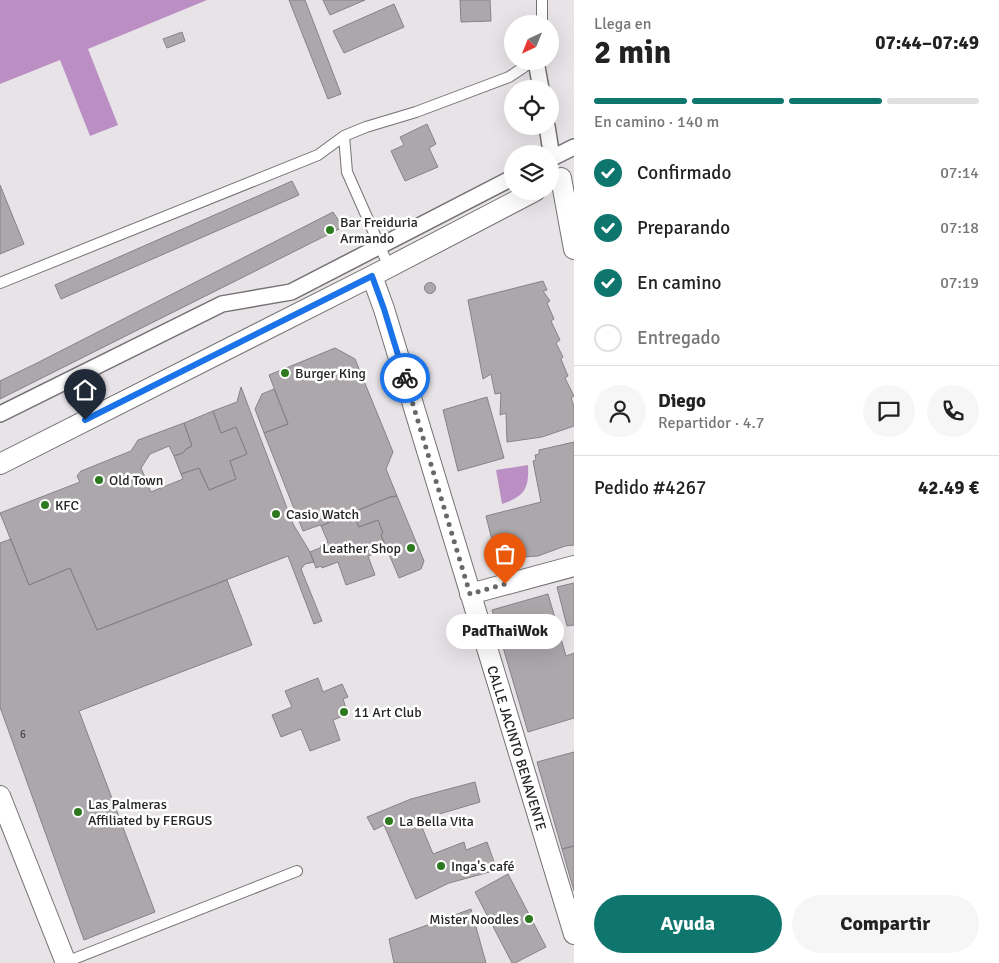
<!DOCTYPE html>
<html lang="es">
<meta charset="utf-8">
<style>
:root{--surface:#fff;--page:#f6f6f6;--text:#222;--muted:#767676;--line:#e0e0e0;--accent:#0f766e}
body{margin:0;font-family:Signika,sans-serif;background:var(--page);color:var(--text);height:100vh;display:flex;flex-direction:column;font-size:19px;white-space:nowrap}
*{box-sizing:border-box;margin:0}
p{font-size:16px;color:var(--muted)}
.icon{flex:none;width:28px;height:28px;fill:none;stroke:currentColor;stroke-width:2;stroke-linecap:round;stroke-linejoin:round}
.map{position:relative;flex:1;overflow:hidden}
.sheet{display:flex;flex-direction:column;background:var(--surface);width:425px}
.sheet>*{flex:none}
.needle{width:32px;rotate:223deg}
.tools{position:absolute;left:504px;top:15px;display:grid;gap:10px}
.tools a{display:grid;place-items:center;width:55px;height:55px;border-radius:50%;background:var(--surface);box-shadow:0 5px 20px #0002;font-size:25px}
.pin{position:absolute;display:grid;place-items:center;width:42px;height:42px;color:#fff;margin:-51px -21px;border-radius:50% 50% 50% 0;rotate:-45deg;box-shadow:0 0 5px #0007}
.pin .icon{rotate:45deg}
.courier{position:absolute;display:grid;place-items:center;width:50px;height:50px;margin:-25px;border:4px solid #1a73e8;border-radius:50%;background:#fff;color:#222;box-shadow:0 1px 6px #0007}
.bubble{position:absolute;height:35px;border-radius:18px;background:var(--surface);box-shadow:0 5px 20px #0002;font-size:16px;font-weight:800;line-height:35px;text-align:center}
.head em{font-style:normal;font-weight:800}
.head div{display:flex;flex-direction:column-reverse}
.head{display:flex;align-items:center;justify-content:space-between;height:85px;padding:0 20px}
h1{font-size:32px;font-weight:800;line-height:38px}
.bar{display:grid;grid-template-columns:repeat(4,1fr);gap:8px 5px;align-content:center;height:60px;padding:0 20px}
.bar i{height:6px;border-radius:4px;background:var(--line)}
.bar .on{background:var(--accent)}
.bar p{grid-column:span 4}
.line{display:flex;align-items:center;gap:12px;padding:0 20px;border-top:1px solid var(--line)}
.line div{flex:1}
.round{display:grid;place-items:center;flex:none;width:52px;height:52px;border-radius:26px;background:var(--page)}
ol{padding:0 20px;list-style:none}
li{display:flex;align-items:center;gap:15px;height:55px}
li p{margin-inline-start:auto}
li .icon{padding:5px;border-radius:50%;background:var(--accent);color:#fff;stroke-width:4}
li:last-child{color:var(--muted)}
li i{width:28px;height:28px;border:2px solid var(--line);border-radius:50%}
.primary-button{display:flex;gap:10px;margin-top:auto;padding:10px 20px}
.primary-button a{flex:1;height:58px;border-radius:30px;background:var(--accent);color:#fff;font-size:20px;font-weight:800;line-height:58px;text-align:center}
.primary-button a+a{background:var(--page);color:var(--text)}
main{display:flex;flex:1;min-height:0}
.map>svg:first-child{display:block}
.water{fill:#bc8fc4}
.building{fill:#aba7ab;stroke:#868387}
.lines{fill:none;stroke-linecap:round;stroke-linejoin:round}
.service-casing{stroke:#747174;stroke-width:12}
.pedestrian-casing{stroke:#747174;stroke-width:18}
.minor-casing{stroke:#747174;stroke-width:22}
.service{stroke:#fff;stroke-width:10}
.pedestrian{stroke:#fff;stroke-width:15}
.minor{stroke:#fff;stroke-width:20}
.done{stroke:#69676a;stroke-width:5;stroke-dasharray:0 9}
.route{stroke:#1a73e8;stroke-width:6}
.poi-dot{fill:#2d791f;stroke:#fff;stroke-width:2}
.labels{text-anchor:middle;stroke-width:5;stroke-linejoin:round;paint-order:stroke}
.number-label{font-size:11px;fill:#464547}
.poi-label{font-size:14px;fill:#252426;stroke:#fff;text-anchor:start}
.street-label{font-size:14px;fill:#252426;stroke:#fff}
</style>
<main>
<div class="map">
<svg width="574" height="963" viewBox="0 0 574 963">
<rect width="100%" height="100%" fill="#e7e3e7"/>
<!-- water -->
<path class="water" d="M 0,0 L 207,0 L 88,49 L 118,125 L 90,136 L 60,60 L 0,84 Z
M 528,465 C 529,489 525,496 502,504 L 496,470 Z"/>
<!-- building -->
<path class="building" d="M 289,0 L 305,0 L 341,94 L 328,99 Z
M 323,0 L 365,0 L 330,15 Z
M 460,0 L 490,0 L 491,21 L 461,22 Z
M 394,4 L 404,27 L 344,53 L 333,31 Z
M 182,32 L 185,41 L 167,48 L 163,39 Z
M 427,124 L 436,144 L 429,148 L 438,167 L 405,181 L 391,151 L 404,145 L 400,137 Z
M 292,181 L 299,195 L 61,299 L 55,285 Z
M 0,185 L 24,244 L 0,254 Z
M 333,212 L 343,227 L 0,399 L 0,381 L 37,363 Z
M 543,281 L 547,290 L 543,291 L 550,301 L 547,303 L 554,319 L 551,321 L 560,340 L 556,343 L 563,357 L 561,359 L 568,376 L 565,378 L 574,396 L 571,398 L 574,406 L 574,426 L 542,437 L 507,442 L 506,413 L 500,415 L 501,393 L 495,394 L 491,374 L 483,379 L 468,300 Z
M424.5 288a5.5 5.5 0 1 1 11 0a5.5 5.5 0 1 1-11 0Z
M 335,348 L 355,359 L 393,452 L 386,469 L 397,496 L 390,497 L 321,526 L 320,525 L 303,531 L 264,433 L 288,424 L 269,375 Z
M 241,387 L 293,524 L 310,552 L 314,562 L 305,564 L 301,569 L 322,621 L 314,624 L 288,556 L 97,630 L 70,568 L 29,585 L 0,513 L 80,482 L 77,476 L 81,471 L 131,451 L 138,440 L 184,423 L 192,446 L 186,449 L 183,453 L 174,456 L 169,446 L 150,454 L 141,468 L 151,492 L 183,479 L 181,474 L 199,468 L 209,490 L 236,479 L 230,461 L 247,454 L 236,427 L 221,433 L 213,411 L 237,402 Z
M 274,389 L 288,424 L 264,433 L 255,409 L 262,394 Z
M 487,397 L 504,458 L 458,471 L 443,410 Z
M 213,411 L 221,433 L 236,427 L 247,454 L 230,461 L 236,479 L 209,490 L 199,468 L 181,474 L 174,456 L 183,453 L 186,449 L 192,446 L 184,423 Z
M 574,442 L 574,545 L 565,546 L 538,556 L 522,557 L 509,557 L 497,560 L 486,516 L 541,502 L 533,461 L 536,460 L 535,455 L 539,454 L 539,450 Z
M 397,496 L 424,561 L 421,569 L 399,578 L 381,535 L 383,533 L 378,520 L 359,527 L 353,512 L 390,497 Z
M 353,512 L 359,527 L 378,520 L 383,533 L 381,535 L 386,549 L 368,556 L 375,575 L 346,585 L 338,562 L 322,568 L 321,566 L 316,568 L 310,552 L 320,548 L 322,544 L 328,542 L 321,526 Z
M 11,539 L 29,585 L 70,568 L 97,630 L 227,580 L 252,645 L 79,711 L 155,912 L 84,940 L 0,707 L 0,543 Z
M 574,583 L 574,625 L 567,626 L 557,587 Z
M 548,594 L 566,656 L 574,653 L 574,718 L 528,732 L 492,610 Z
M 318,678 L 323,692 L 342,684 L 348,697 L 343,699 L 348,714 L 333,720 L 340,740 L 310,751 L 301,729 L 281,737 L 272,715 L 292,707 L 285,691 Z
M 574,752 L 574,846 L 562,849 L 537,762 Z
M 475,782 L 480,802 L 419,820 L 433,854 L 464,842 L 466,850 L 487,842 L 497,870 L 449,883 L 416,899 L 384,825 L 374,830 L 367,817 L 411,799 Z
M 574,846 L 574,891 L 562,849 Z
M 508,874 L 546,947 L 515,963 L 512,963 L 475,892 Z
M 471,909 L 486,963 L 394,963 L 389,939 Z"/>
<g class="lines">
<!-- service casing -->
<g class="service-casing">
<path id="service" d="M 542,24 L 542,0
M 344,136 L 347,172 L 389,267
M 0,283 L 318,155 L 344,136 L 366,127 L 416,112 L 509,77 L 524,67 L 530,61
M 66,962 L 297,871"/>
</g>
<!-- pedestrian casing -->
<g class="pedestrian-casing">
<path id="pedestrian" d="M 536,61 L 541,89
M 547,126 L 552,158
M 550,159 L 574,147
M 0,414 L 222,304 L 291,292 L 512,178"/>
</g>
<!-- minor casing -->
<g class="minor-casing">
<path id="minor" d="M 561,178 L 574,249
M 372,276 L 384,309 L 574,934
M 0,464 L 372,276 L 535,191
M 470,594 L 574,566
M 0,796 L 66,963"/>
</g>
<!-- service -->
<use href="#service" class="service"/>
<!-- pedestrian -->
<use href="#pedestrian" class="pedestrian"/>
<!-- minor -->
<use href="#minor" class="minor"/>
</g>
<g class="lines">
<!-- done -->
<path class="done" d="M 405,378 L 470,594 L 505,584"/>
<!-- route -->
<path class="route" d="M 85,420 L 372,276 L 384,309 L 405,378"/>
</g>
<!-- markers -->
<g class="poi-dot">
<circle cx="330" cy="230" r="5"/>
<circle cx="285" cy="373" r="5"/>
<circle cx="99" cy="480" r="5"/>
<circle cx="45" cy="505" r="5"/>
<circle cx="276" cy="514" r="5"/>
<circle cx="411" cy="548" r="5"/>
<circle cx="344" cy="712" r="5"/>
<circle cx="78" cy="812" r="5"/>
<circle cx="389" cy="821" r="5"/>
<circle cx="441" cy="866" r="5"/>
<circle cx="529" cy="919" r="5"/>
</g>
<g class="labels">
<!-- number labels -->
<g class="number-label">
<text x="23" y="738">6</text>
</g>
<!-- poi labels -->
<g class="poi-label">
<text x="340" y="227">Bar Freiduria<tspan x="340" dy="16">Armando</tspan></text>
<text x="295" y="378">Burger King</text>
<text x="109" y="485">Old Town</text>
<text x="55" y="510">KFC</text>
<text x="286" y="519">Casio Watch</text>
<text x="401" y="553" text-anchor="end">Leather Shop</text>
<text x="354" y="717">11 Art Club</text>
<text x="88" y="809">Las Palmeras<tspan x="88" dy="16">Affiliated by FERGUS</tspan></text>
<text x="399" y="826">La Bella Vita</text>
<text x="451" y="871">Inga's café</text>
<text x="519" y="924" text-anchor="end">Mister Noodles</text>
</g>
<!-- street labels -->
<g class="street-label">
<text transform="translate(517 748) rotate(73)" y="5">CALLE JACINTO BENAVENTE</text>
</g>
</g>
</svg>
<div class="tools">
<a><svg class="needle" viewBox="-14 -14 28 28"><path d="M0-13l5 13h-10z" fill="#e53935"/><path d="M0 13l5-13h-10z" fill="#767676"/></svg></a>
<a><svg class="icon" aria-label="locate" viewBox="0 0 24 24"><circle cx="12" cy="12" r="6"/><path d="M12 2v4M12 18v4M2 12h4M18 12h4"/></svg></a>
<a><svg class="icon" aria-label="layers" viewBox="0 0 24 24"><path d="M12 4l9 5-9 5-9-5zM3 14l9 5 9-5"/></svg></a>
</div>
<div class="pin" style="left:505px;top:584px;background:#ea580c"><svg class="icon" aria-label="bag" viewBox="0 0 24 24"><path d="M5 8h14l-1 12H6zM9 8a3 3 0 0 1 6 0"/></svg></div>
<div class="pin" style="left:85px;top:420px;background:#1f2937"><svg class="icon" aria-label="home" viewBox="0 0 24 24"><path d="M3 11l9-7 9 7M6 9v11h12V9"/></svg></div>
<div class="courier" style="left:405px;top:378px"><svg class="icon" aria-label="bike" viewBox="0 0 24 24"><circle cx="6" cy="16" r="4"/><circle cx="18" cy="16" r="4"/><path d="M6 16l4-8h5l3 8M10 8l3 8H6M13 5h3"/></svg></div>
<div class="bubble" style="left:446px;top:614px;width:118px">PadThaiWok</div>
</div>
<section class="sheet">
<div class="head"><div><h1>2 min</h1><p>Llega en</p></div><em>07:44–07:49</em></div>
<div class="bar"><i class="on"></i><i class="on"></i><i class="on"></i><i></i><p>En camino · 140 m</p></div>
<ol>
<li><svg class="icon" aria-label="check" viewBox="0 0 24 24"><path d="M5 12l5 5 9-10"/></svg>Confirmado<p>07:14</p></li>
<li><svg class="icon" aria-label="check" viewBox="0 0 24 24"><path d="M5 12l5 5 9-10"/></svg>Preparando<p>07:18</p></li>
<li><svg class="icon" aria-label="check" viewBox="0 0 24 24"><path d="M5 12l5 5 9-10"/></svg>En camino<p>07:19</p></li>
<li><i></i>Entregado</li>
</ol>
<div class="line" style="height:90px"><a class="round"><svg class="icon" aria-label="person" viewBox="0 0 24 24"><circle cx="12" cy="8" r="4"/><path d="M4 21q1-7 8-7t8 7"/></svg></a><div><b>Diego</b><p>Repartidor · 4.7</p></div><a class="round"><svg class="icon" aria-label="chat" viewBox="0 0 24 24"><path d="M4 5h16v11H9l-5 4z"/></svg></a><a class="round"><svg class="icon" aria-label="phone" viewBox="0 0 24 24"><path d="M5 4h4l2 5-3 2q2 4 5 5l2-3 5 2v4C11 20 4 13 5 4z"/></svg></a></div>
<div class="line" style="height:65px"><div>Pedido #4267</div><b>42.49 €</b></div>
<div class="primary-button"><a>Ayuda</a><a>Compartir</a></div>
</section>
</main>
